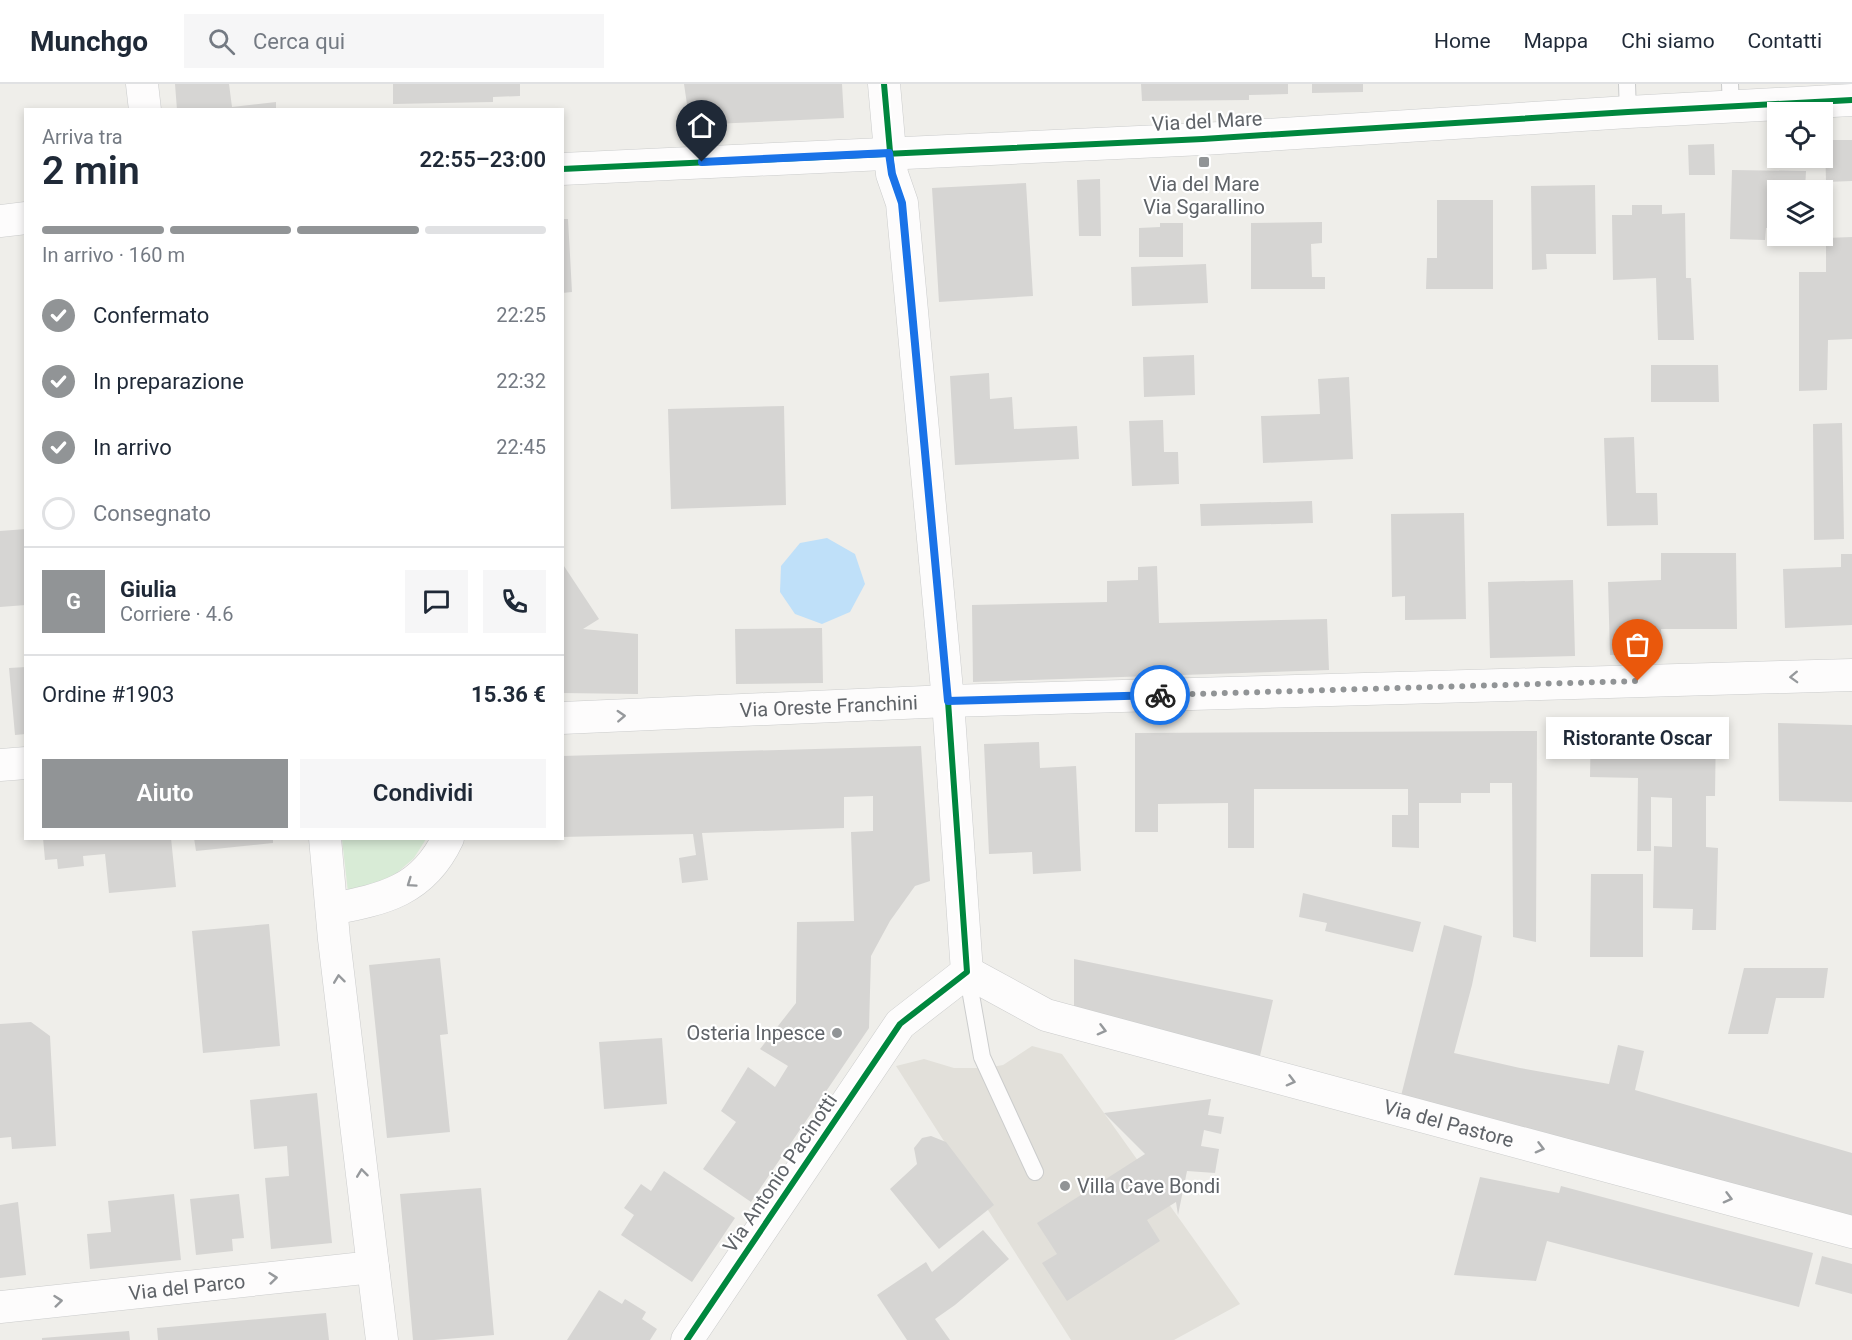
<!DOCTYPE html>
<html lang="it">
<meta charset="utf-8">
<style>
:root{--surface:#fff;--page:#f6f6f7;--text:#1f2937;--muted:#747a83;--line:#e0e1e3;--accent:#919496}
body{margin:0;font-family:Roboto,sans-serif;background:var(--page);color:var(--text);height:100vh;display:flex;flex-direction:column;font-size:22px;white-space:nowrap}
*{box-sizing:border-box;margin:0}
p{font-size:20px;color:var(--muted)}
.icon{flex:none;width:33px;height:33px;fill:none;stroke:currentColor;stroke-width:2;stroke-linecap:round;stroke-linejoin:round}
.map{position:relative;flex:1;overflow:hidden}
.sheet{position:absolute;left:24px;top:24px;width:540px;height:732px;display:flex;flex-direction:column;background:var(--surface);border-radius:0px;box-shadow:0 3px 9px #0003}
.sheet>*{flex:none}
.fabs{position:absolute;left:1767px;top:18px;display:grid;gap:12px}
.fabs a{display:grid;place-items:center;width:66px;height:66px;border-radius:0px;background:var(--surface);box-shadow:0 3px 9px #0003;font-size:30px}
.pin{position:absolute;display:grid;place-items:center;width:51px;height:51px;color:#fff;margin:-62px -26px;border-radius:50% 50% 50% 0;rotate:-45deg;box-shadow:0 0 6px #0007}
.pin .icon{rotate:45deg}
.courier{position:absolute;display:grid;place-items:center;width:60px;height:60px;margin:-30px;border:4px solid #1a73e8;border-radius:50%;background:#fff;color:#222;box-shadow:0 2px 8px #0007}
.bubble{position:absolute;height:42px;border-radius:0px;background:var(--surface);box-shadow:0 3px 9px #0003;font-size:20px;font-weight:600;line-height:42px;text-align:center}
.headline em{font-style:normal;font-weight:600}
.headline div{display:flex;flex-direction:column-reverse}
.headline{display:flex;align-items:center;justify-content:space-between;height:102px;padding:0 18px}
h1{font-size:39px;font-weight:600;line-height:45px}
.bar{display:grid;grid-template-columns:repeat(4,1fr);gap:9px 6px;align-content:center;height:72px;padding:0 18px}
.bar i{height:8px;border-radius:4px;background:var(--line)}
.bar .active{background:var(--accent)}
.bar p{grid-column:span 4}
.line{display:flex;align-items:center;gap:15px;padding:0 18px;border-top:2px solid var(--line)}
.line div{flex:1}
.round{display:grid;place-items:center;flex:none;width:63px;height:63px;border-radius:0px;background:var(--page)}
ol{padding:0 18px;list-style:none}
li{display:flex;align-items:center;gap:18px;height:66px}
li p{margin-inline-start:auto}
li .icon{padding:6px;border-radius:50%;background:var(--accent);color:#fff;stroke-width:4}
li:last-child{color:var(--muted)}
li i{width:33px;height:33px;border:3px solid var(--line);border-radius:50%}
.primary-button{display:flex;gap:12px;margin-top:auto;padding:12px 18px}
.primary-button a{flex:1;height:69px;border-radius:0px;background:var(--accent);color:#fff;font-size:24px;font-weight:600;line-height:69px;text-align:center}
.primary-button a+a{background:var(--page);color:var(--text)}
header{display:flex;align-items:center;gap:36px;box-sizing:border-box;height:84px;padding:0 30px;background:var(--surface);border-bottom:2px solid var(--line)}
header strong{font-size:28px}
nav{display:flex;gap:33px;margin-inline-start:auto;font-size:21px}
.search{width:420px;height:54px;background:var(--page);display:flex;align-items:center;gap:15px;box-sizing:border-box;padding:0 21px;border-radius:0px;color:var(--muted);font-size:22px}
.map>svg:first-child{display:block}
.education{fill:#e2e0da}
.green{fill:#d8ebd6}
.water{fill:#bfe0f9}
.building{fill:#d6d5d3}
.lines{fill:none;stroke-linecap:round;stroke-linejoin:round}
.service-casing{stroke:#cbcccc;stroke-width:18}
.minor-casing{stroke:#cbcccc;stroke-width:33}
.service{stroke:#fdfcfc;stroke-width:16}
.minor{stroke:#fdfcfc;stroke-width:32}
.cycleway-casing{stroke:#fff;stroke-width:10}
.cycleway{stroke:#00873e;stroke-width:6}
.oneway{stroke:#96999c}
.done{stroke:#919496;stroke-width:6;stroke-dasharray:0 10.8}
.route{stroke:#1a73e8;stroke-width:8}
.poi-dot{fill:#919496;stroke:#fff;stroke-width:2}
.labels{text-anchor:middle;stroke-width:4.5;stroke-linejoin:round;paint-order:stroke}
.street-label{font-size:20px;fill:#5f6368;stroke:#fff}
.poi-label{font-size:20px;fill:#5f6368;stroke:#fff}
</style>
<header>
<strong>Munchgo</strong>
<div class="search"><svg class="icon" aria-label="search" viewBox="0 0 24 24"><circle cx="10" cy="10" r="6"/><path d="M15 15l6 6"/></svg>Cerca qui</div>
<nav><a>Home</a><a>Mappa</a><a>Chi siamo</a><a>Contatti</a></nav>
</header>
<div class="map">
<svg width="1852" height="1256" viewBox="0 0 1852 1256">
<rect width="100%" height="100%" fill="#efeeea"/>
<!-- education -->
<path class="education" d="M 1032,962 L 1062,970 L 1240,1220 L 1174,1256 L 1071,1256 L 896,982 L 924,975 L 954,984 L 986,984 L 1003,981 Z"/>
<!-- green -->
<path class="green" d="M 342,755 L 426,755 L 414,774 L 391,794 L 348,808 Z"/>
<!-- water -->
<path class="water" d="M 827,454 L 855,470 L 865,500 L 850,528 L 822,540 L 795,530 L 780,508 L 781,482 L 800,459 Z"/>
<!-- building -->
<path class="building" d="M 175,0 L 229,0 L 232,23 L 276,18 L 276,26 L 177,26 Z
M 393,0 L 520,0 L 520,12 L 493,13 L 493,18 L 393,20 Z
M 684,0 L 842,0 L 844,34 L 690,41 Z
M 1141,0 L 1288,0 L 1288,10 L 1249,11 L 1249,16 L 1142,17 Z
M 1312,0 L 1363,0 L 1363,8 L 1312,9 Z
M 1825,56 L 1852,56 L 1852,97 L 1826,98 Z
M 1714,60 L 1715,91 L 1689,91 L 1688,61 Z
M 1732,86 L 1806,87 L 1805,106 L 1778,106 L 1778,144 L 1766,144 L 1765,156 L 1730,155 Z
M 1100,95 L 1101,152 L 1079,152 L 1077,96 Z
M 1026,99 L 1033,212 L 939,218 L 932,104 Z
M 1595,101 L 1596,170 L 1546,170 L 1547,185 L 1532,186 L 1531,102 Z
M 1437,116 L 1493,116 L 1493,205 L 1426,205 L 1427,174 L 1437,174 Z
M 1632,121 L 1662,121 L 1662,130 L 1685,129 L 1686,194 L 1691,194 L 1694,256 L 1658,256 L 1656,194 L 1613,196 L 1612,131 L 1632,131 Z
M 562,135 L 568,135 L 572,208 L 562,209 Z
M 1322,138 L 1322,159 L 1311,160 L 1312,193 L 1325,193 L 1325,205 L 1251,205 L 1251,139 Z
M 1160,139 L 1183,139 L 1183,173 L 1139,173 L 1139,144 L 1160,143 Z
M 1852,153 L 1852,255 L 1828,256 L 1827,306 L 1799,307 L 1799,188 L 1826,188 L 1826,154 Z
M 1206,180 L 1208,219 L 1132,222 L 1131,183 Z
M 1194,271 L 1195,311 L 1144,313 L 1143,273 Z
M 1651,281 L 1718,281 L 1719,318 L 1651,318 Z
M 989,289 L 990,315 L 1012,313 L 1014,345 L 1077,342 L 1079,375 L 955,381 L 950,292 Z
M 1349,293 L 1353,375 L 1263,379 L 1261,332 L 1320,330 L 1318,295 Z
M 784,322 L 786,421 L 671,425 L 668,325 Z
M 1163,336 L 1164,368 L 1178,368 L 1179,400 L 1132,402 L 1129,337 Z
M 1842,339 L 1844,455 L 1814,456 L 1813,340 Z
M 1634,353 L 1636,409 L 1657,409 L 1658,441 L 1607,442 L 1604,354 Z
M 1312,417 L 1313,439 L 1201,442 L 1200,420 Z
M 1464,429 L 1466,535 L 1405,536 L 1405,512 L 1392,513 L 1391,430 Z
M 26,445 L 26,521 L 0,523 L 0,447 Z
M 1661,469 L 1736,469 L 1737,545 L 1661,545 L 1662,569 L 1610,571 L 1608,498 L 1661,496 Z
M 1841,470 L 1852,470 L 1852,541 L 1785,544 L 1783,485 L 1841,483 Z
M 562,479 L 599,535 L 583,545 L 638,550 L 638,610 L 562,609 Z
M 1157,482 L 1159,539 L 1327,535 L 1329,586 L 973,598 L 972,521 L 1107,518 L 1107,497 L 1138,496 L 1138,483 Z
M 1573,496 L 1575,572 L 1490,574 L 1488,498 Z
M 822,544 L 823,599 L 736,600 L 735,545 Z
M 26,583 L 26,650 L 15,651 L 9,584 Z
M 1591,638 L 1716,641 L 1715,712 L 1706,712 L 1706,763 L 1718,764 L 1716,846 L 1692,846 L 1693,825 L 1653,824 L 1654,762 L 1672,763 L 1672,714 L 1651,713 L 1651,767 L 1637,767 L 1638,694 L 1590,693 Z
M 1778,639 L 1852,641 L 1852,718 L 1779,717 Z
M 1537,647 L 1536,858 L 1513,853 L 1512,699 L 1490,699 L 1490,709 L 1461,709 L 1461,719 L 1419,719 L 1419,764 L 1392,763 L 1392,731 L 1408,731 L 1408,705 L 1254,705 L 1254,764 L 1228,764 L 1228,719 L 1158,720 L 1158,748 L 1135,748 L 1135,649 Z
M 1039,658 L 1040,684 L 1076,682 L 1081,787 L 1033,790 L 1032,768 L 989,770 L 984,660 Z
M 921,662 L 930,797 L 915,802 L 890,837 L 871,872 L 869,944 L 751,1118 L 703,1085 L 736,1038 L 721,1027 L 748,983 L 775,1003 L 788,982 L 760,965 L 796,919 L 797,838 L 854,837 L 851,748 L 873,747 L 873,712 L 844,713 L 844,744 L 702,749 L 708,796 L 682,799 L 679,774 L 696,771 L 693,750 L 562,753 L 562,672 Z
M 43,754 L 171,754 L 176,803 L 109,809 L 105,770 L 83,772 L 84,782 L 58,785 L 57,775 L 45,776 Z
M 194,754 L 273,754 L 273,759 L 196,767 Z
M 1591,790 L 1643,790 L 1643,873 L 1590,873 Z
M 1303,809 L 1421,838 L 1413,868 L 1325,847 L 1327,839 L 1299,833 Z
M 269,840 L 280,962 L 203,969 L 192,847 Z
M 1444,841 L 1482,852 L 1472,901 L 1454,969 L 1520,984 L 1609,1000 L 1618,961 L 1644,967 L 1635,1006 L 1852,1069 L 1852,1135 L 1401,1012 Z
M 440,874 L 448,950 L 440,951 L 450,1048 L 387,1054 L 369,881 Z
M 1074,875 L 1273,916 L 1260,972 L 1074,926 Z
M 1744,884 L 1828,884 L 1824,914 L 1776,914 L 1768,950 L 1728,950 Z
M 31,938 L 50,952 L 56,1062 L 12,1065 L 11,1053 L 0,1054 L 0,940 Z
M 662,954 L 667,1020 L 604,1025 L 599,958 Z
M 317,1009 L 332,1159 L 271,1165 L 265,1094 L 289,1092 L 287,1062 L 254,1065 L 250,1016 Z
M 1211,1015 L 1208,1031 L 1224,1033 L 1221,1050 L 1204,1046 L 1201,1062 L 1219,1065 L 1215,1089 L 1187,1087 L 1178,1131 L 1176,1118 L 1147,1136 L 1160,1157 L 1067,1217 L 1042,1179 L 1057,1170 L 1037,1139 L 1145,1070 L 1104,1029 Z
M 931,1052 L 946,1058 L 994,1121 L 939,1165 L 890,1105 L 917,1080 L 914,1064 L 922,1054 Z
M 664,1087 L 735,1134 L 692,1198 L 621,1151 L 634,1131 L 624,1124 L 641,1100 L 651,1107 Z
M 1480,1093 L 1559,1109 L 1561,1102 L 1813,1169 L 1799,1223 L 1547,1157 L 1536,1197 L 1454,1191 Z
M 481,1104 L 494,1251 L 434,1256 L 413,1256 L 400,1110 Z
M 174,1110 L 181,1176 L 90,1185 L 87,1150 L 111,1148 L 108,1117 Z
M 239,1110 L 244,1154 L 232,1155 L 233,1167 L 196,1171 L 190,1115 Z
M 18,1118 L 26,1191 L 0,1194 L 0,1121 Z
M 983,1146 L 1009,1175 L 955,1221 L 935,1235 L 950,1256 L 907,1256 L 877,1211 L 926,1178 L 932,1188 Z
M 1822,1172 L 1852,1180 L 1852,1210 L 1815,1200 Z
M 599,1206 L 622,1220 L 625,1215 L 646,1228 L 642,1235 L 657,1245 L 650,1256 L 567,1256 Z
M 326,1229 L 329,1256 L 158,1256 L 157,1244 Z
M 129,1247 L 130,1256 L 42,1256 L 42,1254 Z"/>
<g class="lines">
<!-- service casing -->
<g class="service-casing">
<path id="service" d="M 1627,0 L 1628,28
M 1730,0 L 1731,23
M 967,888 L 982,973 L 1035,1088"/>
</g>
<!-- minor casing -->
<g class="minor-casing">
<g id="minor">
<path d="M 142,0 L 145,26"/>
<path d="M 562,85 L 1203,55 L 1628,28 L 1852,16"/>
<path d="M 0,137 L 26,134"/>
<path id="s1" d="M 562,634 L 948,617 L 1852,591"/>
<path d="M 0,681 L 26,679"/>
<path d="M 332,825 C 384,815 423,807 448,754"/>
<path id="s2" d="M 967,888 L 1046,931 L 1852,1148"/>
<path d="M 373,1183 L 382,1256"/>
<path id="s3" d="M 0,1223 L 373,1183 L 334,855 L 325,754"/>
<path d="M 687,1256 L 900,940 L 967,888 L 948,617 L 902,119 L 892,90 L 884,0"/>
</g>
</g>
<!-- service -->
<use href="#service" class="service"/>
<!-- minor -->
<use href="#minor" class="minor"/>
<!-- cycleway casing -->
<g class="cycleway-casing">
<path id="cycleway" d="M 562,85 L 1203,55 L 1628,28 L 1852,16
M 687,1256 L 900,940 L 967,888 L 948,617 L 902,119 L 892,90 L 884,0"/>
</g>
<!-- cycleway -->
<use href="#cycleway" class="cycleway"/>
</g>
<!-- one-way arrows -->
<defs><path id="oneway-chevron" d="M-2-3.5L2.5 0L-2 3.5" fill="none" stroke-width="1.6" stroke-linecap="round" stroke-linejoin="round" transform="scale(1.5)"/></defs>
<g class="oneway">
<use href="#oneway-chevron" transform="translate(1794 593) rotate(178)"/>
<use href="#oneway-chevron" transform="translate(621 632) rotate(-3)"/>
<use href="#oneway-chevron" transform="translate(411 799) rotate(145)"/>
<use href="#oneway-chevron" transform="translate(339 895) rotate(-97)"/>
<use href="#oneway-chevron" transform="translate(1102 946) rotate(15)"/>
<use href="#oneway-chevron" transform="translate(1291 997) rotate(15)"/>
<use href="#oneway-chevron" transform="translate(1540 1064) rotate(15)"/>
<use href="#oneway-chevron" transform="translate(362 1089) rotate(-97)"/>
<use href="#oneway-chevron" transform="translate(1728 1114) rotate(15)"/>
<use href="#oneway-chevron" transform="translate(273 1194) rotate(-6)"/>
<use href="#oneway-chevron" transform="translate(58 1217) rotate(-6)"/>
</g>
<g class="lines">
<!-- done -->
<path class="done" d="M 1160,611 L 1638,597"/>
<!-- route -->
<path class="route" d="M 702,78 L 889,69 L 892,90 L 902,119 L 948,617 L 1160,611"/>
</g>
<!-- markers -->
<g class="poi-dot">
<rect x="1198" y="72" width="12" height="12" rx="3"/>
<circle cx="837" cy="949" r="6"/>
<circle cx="1065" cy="1102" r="6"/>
</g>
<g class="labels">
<!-- street labels -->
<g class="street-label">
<text transform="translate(1207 37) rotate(-3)" y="7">Via del Mare</text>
<text dy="7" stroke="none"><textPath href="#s1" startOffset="267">Via Oreste Franchini</textPath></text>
<text dy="7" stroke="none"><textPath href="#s2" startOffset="507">Via del Pastore</textPath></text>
<text transform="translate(780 1089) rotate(-56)" y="7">Via Antonio Pacinotti</text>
<text dy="7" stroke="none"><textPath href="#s3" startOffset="188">Via del Parco</textPath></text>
</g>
<!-- poi labels -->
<g class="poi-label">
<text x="1204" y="107">Via del Mare<tspan x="1204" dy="23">Via Sgarallino</tspan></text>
<text x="825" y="956" text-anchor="end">Osteria Inpesce</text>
<text x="1077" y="1109" text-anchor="start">Villa Cave Bondi</text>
</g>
</g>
</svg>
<div class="fabs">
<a><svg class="icon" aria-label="locate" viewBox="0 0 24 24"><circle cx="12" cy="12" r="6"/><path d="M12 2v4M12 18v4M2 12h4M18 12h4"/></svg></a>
<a><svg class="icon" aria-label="layers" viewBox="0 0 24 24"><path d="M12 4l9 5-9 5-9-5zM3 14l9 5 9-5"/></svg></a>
</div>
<div class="pin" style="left:1638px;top:597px;background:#ea580c"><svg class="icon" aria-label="bag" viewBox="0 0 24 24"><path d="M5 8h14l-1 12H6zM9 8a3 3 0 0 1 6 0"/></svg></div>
<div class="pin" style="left:702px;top:78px;background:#1f2937"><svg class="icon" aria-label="home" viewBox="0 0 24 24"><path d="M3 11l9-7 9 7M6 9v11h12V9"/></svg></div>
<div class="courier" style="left:1160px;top:611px"><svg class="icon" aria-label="bike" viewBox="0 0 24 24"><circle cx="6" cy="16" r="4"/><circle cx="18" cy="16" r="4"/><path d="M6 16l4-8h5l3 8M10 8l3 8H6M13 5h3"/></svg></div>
<div class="bubble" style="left:1546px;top:633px;width:183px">Ristorante Oscar</div>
<section class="sheet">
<div class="headline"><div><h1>2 min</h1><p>Arriva tra</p></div><em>22:55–23:00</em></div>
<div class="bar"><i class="active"></i><i class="active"></i><i class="active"></i><i></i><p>In arrivo · 160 m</p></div>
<ol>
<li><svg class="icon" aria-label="check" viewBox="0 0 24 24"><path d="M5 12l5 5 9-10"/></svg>Confermato<p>22:25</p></li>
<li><svg class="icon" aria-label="check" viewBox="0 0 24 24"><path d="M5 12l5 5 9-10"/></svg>In preparazione<p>22:32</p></li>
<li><svg class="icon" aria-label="check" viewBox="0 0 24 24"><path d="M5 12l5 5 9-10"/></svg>In arrivo<p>22:45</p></li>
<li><i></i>Consegnato</li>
</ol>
<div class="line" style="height:108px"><b class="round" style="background:var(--accent);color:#fff">G</b><div><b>Giulia</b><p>Corriere · 4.6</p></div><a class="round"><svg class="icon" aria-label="chat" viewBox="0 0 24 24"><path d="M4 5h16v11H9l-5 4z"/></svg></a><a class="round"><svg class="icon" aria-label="phone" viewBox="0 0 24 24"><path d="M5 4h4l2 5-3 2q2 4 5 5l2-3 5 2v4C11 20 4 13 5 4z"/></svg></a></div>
<div class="line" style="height:78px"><div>Ordine #1903</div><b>15.36 €</b></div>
<div class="primary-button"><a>Aiuto</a><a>Condividi</a></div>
</section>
</div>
